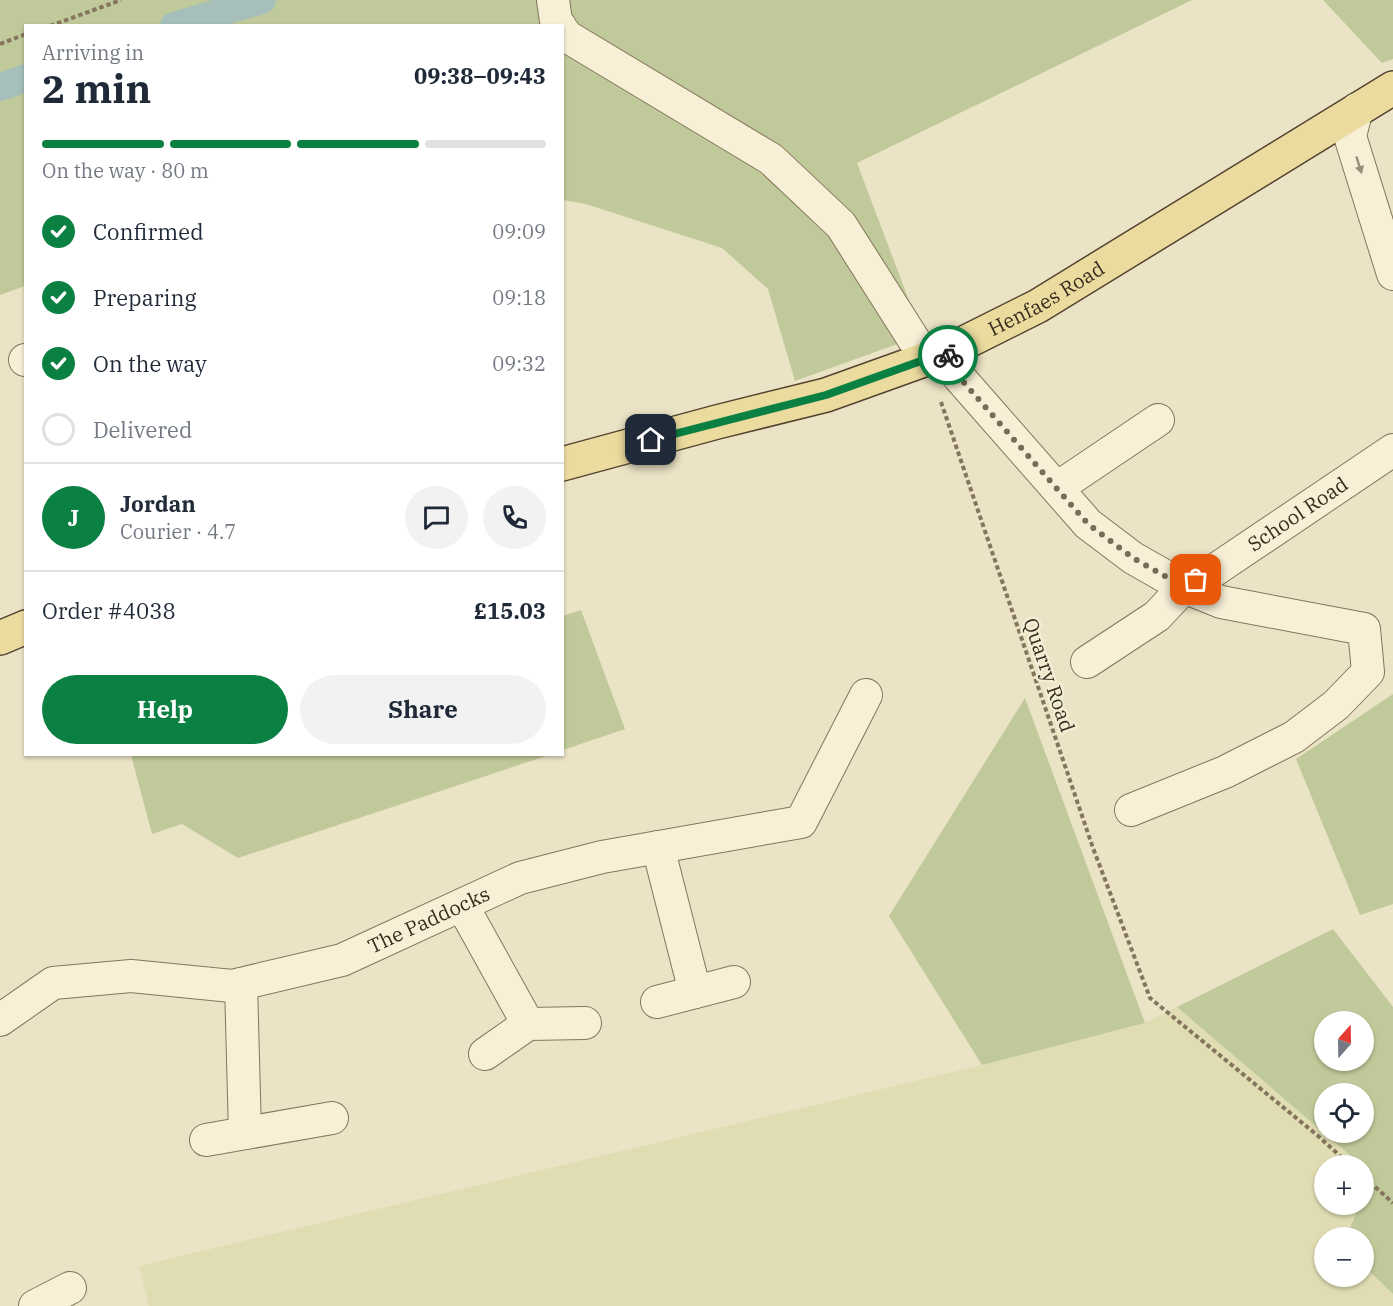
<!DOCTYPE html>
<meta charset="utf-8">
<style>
:root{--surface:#fff;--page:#f2f2f3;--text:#1f2937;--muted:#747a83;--line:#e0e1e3;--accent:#0b8043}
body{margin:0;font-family:"IBM Plex Serif",serif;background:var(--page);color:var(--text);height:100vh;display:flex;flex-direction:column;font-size:22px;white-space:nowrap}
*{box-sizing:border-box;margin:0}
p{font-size:20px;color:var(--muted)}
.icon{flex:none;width:33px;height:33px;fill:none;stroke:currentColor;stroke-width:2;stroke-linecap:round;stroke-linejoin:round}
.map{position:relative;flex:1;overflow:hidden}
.sheet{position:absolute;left:24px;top:24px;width:540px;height:732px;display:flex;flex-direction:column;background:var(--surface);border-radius:0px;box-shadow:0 2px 4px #0004}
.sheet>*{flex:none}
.needle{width:39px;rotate:20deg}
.buttons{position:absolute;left:1314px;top:1011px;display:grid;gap:12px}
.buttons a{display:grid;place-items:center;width:60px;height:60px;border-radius:50%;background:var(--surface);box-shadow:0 2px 4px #0004;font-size:30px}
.pin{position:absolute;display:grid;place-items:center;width:51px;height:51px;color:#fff;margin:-26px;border-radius:12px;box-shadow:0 3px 9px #0006}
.courier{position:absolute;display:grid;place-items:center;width:60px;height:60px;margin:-30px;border:4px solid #0b8043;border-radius:50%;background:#fff;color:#222;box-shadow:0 2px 8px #0007}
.overview em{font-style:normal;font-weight:700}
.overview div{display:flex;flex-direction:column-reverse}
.overview{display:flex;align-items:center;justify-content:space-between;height:102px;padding:0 18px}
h1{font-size:39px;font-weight:700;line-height:45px}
.bar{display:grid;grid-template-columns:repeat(4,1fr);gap:9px 6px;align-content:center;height:72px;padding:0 18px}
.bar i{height:8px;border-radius:4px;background:var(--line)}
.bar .active{background:var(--accent)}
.bar p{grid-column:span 4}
.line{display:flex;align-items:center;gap:15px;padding:0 18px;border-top:2px solid var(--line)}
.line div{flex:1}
.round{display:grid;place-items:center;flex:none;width:63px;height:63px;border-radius:32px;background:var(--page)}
ol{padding:0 18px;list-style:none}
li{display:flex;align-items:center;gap:18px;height:66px}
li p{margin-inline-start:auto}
li .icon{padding:6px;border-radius:50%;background:var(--accent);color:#fff;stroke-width:4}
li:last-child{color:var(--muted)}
li i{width:33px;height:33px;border:3px solid var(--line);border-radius:50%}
.cta{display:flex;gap:12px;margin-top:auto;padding:12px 18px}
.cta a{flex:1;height:69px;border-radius:36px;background:var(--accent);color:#fff;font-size:24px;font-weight:700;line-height:69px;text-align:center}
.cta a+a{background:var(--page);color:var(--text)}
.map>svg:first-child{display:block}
.farmland{fill:#e1ddb3}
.green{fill:#bfc999;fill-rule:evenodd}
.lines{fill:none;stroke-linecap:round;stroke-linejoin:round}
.canal{stroke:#a6bfba;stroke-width:28}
.minor-casing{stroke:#85755c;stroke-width:34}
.major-casing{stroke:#534330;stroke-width:36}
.path{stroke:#85755c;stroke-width:4;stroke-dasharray:4.5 3;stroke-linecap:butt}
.minor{stroke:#f7f0d7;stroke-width:32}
.major{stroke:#ecdb9f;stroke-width:33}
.oneway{fill:#968e7b}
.done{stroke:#756c59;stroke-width:6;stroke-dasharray:0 10.8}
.route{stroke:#0b8043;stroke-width:8}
.labels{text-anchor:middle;stroke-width:5;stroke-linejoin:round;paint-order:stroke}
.street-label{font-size:20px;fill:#362c1f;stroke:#f3edd4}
</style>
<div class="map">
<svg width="1393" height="1306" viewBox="0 0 1393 1306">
<rect width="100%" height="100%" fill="#ebe3c5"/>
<!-- farmland -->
<path class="farmland" d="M 1177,1007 L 1362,1165 L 1324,1166 L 1324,1204 L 1360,1205 L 1346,1237 L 1324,1238 L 1324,1276 L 1364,1276 L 1364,1266 L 1393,1294 L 1393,1306 L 149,1306 L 139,1266 L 982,1065 L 1145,1023 Z"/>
<!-- green -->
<path class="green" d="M 0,0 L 1192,0 L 857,163 L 922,335 L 795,381 L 768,289 L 722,248 L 586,204 L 563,200 L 562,26 L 26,26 L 25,286 L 0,295 Z
M 1323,0 L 1393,0 L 1393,59 L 1382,63 Z
M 581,610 L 625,729 L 563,750 L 563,616 Z
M 1393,694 L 1393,904 L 1360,915 L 1296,759 Z
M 1025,698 L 1145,1023 L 982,1065 L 889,916 Z
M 131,755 L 131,754 L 549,755 L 238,858 L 182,824 L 152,834 Z
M 1333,929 L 1393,1007 L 1393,1294 L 1364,1266 L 1364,1238 L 1346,1237 L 1360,1205 L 1364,1204 L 1364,1196 L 1372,1174 L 1177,1007 ZM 1324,1022 L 1364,1022 L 1364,1060 L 1324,1060 ZM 1324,1094 L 1364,1094 L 1364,1132 L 1324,1132 Z"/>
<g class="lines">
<!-- canal -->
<path class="canal" d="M 174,26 L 262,0
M 0,87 L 26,78"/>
<!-- minor casing -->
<g class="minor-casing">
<g id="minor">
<path d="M 553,0 L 556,21 L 560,26"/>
<path d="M 562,30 L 568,37 L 771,159 L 841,225 L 926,359"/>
<path d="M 1357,109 L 1350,136 L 1393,274"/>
<path id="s1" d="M 946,352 L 959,377 L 1088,524 L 1133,558 L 1184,587 L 1209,574 L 1393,450"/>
<path d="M 25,360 L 26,360"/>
<path d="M 1057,488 L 1158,420"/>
<path d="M 1087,662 L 1157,616 L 1184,587 L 1221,602 L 1364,629 L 1368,672 L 1336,705 L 1294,737 L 1225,772 L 1131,810"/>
<path d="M 658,847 L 695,992"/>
<path d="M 462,905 L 528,1024"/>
<path d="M 241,984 L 245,1133"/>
<path d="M 657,1002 L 734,982"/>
<path id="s2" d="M 0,1020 L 53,983 L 131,976 L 232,986 L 342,960 L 520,878 L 602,857 L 801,822 L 866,695"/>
<path d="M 485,1054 L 528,1024 L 585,1023"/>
<path d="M 206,1140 L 332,1118"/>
<path d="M 35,1306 L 70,1288"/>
</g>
</g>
<!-- major casing -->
<g class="major-casing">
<g id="major">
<path id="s3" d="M 562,464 L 717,422 L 826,395 L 946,352 L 1038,306 L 1393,88"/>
<path d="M 0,638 L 26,627"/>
</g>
</g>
<!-- path -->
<path class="path" d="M 50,26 L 121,0
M 0,44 L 26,34
M 941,402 L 1093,848 L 1150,998 L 1317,1135 L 1351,1166
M 1364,1177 L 1393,1203"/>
<!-- minor -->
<use href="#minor" class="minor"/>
<!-- major -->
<use href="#major" class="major"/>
</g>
<!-- one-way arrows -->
<defs><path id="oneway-solid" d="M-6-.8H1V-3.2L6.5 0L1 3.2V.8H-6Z" transform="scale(1.5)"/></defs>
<use class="oneway" href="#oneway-solid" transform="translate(1359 165) rotate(73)"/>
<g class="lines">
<!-- done -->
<path class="done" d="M 948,355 L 959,377 L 1088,524 L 1133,558 L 1184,587 L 1196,580"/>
<!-- route -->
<path class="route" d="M 651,440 L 826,395 L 946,352 L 948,355"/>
</g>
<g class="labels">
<!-- street labels -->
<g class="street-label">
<text dy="7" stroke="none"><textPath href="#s3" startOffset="514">Henfaes Road</textPath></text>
<text dy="7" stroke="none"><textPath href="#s1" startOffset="474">School Road</textPath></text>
<text transform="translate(1049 675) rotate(71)" y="7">Quarry Road</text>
<text dy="7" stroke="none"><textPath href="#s2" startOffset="453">The Paddocks</textPath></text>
</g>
</g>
</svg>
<div class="buttons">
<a><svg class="needle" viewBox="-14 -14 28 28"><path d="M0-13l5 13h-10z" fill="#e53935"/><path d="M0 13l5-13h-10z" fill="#747a83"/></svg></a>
<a><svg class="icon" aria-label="locate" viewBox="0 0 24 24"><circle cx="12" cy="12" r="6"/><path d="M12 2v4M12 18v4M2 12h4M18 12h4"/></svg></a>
<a>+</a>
<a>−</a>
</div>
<div class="pin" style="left:1196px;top:580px;background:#ea580c"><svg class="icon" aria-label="bag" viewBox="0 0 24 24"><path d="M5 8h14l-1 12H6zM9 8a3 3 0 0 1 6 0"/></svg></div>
<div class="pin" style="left:651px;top:440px;background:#1f2937"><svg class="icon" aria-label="home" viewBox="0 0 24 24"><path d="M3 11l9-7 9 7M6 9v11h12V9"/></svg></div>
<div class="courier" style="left:948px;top:355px"><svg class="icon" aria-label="bike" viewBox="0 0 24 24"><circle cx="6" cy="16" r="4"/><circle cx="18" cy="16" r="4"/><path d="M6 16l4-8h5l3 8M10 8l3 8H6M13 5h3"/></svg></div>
<section class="sheet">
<div class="overview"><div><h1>2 min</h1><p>Arriving in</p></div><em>09:38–09:43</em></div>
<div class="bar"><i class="active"></i><i class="active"></i><i class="active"></i><i></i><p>On the way · 80 m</p></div>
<ol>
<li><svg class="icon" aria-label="check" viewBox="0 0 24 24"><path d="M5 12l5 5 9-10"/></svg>Confirmed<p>09:09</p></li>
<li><svg class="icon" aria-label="check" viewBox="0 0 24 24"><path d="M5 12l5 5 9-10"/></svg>Preparing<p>09:18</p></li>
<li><svg class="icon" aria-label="check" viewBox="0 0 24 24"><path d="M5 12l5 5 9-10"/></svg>On the way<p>09:32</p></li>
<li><i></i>Delivered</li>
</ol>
<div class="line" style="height:108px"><b class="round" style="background:var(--accent);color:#fff">J</b><div><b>Jordan</b><p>Courier · 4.7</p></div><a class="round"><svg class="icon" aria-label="chat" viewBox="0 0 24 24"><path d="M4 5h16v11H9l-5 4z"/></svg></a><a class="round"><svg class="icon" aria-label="phone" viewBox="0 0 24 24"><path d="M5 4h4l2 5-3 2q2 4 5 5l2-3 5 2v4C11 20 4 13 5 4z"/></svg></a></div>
<div class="line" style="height:78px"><div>Order #4038</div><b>£15.03</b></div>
<div class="cta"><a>Help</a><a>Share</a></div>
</section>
</div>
